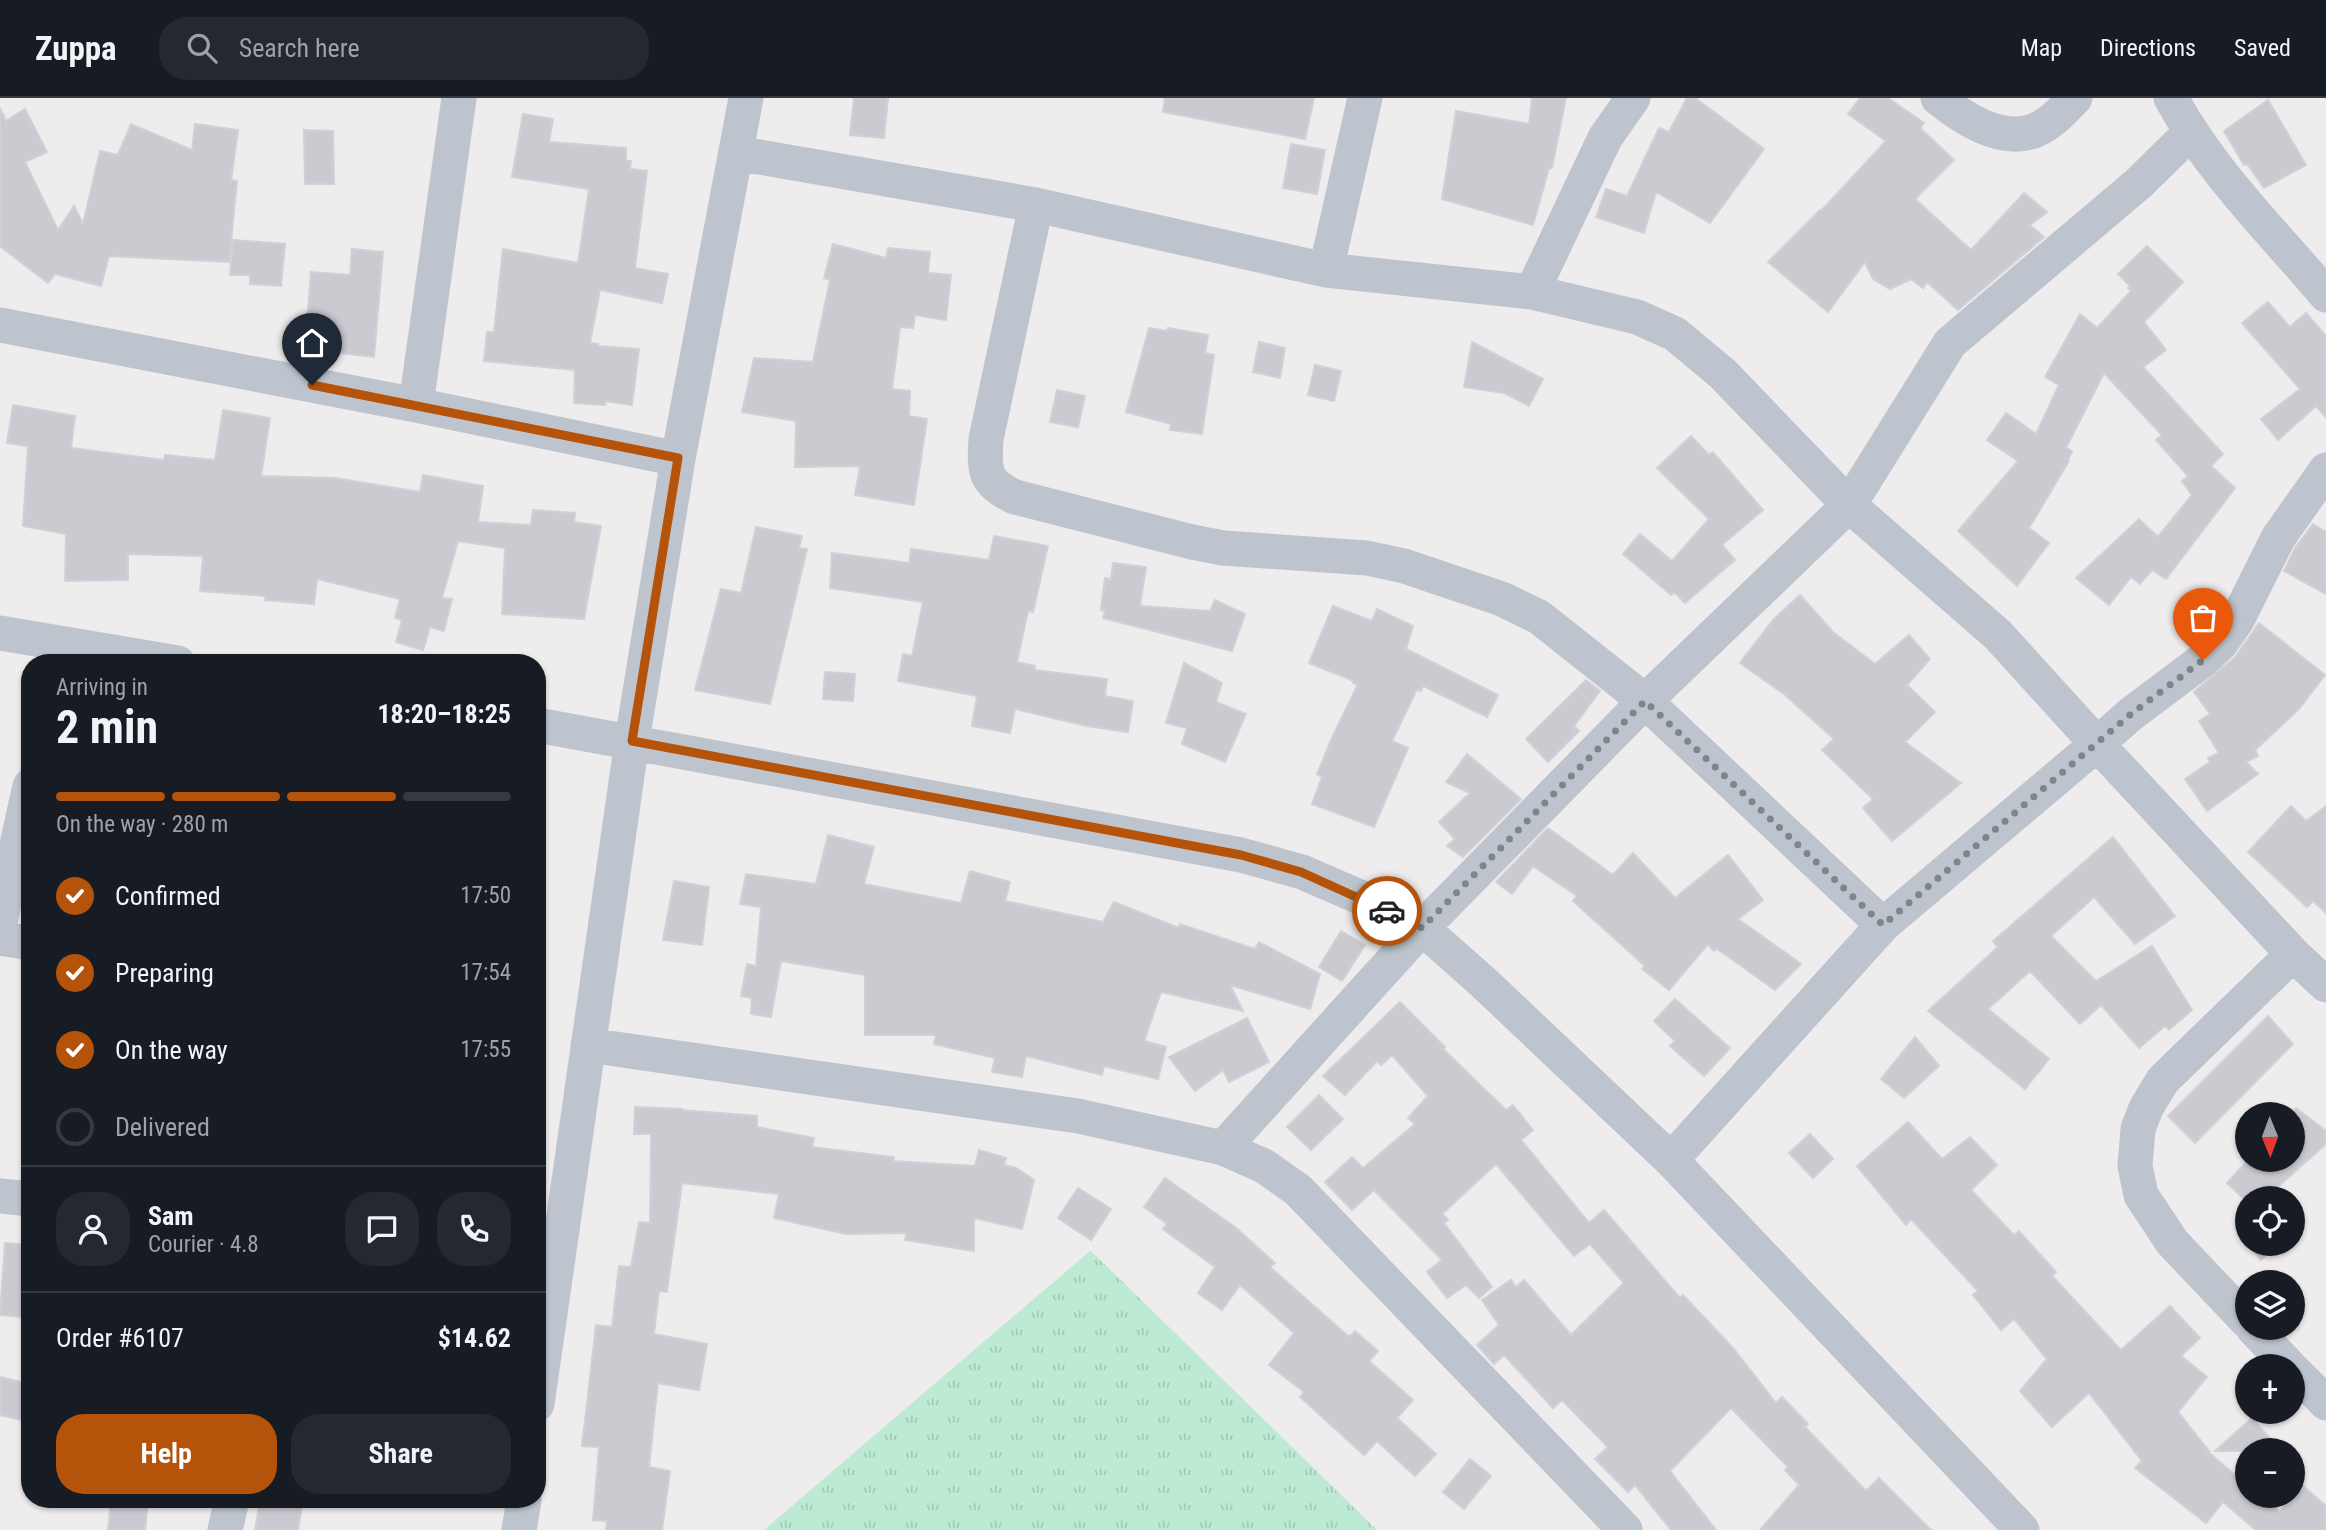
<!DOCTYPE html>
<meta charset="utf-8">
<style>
:root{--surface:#171b24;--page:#242831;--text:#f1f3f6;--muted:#9ea1a6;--line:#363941;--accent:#b45309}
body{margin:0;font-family:"Roboto Condensed",sans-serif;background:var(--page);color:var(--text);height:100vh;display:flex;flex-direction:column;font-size:26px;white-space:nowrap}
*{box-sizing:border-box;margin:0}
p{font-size:23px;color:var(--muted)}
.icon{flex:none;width:38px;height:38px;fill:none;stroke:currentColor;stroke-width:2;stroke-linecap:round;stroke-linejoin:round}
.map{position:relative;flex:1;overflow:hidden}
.drawer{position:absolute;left:21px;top:556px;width:525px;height:854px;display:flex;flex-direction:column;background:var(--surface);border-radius:28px;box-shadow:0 2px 5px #0004}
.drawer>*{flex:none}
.needle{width:46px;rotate:179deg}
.controls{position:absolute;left:2235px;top:1004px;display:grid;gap:14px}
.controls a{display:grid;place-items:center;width:70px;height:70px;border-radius:50%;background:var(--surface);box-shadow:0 2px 5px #0004;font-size:35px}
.pin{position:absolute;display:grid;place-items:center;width:60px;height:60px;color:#fff;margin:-72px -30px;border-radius:50% 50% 50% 0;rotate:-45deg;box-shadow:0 0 7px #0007}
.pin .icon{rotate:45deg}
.courier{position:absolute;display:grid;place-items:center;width:70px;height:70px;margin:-35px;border:5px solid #b45309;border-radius:50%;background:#fff;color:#222;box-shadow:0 2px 9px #0007}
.headline em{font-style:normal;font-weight:700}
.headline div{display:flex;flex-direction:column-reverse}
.headline{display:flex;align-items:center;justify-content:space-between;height:119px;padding:0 35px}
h1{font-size:46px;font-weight:700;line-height:52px}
.bar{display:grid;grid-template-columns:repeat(4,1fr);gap:10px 7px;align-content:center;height:84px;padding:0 35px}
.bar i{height:9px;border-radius:5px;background:var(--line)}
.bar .current{background:var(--accent)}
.bar p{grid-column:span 4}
.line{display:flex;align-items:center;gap:18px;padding:0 35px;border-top:2px solid var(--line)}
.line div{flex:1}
.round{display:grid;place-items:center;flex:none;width:74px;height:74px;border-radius:28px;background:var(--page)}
ol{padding:0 35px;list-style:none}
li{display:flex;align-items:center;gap:21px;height:77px}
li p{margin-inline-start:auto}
li .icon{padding:7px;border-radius:50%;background:var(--accent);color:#fff;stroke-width:4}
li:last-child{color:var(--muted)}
li i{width:38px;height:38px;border:4px solid var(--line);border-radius:50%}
.primary-button{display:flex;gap:14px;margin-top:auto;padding:14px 35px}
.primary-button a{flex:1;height:80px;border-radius:28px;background:var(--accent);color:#fff;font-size:28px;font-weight:700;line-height:80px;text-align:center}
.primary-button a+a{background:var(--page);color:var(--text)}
header{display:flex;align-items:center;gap:42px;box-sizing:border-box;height:98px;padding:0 35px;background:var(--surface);border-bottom:2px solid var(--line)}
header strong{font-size:33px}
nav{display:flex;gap:38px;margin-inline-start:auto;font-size:24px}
.search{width:490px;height:63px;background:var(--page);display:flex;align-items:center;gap:18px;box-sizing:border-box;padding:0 24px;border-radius:28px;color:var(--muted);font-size:26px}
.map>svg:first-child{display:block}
.grass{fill:url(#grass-tufts)}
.building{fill:#cacad0;stroke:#d0d1d7;stroke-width:2}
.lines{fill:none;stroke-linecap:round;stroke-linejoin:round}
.minor{stroke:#bec4cd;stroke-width:35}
.done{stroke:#81858b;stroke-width:7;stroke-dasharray:0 12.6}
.route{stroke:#b45309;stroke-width:9}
</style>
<header>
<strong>Zuppa</strong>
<div class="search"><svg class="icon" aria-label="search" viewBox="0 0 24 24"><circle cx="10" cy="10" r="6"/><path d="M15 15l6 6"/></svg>Search here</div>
<nav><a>Map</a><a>Directions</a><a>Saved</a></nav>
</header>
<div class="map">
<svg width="2326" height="1432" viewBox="0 0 2326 1432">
<defs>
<pattern id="grass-tufts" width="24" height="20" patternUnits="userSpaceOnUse" patternTransform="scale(1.75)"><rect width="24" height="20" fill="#bcead2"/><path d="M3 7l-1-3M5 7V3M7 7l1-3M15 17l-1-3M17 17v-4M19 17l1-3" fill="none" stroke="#a3cab6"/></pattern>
</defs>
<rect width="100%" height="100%" fill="#eeecec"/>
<!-- grass -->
<path class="grass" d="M 1090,1152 L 1377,1432 L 764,1432 L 1090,1153 Z"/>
<!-- building -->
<path class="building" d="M 854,0 L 888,0 L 884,40 L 850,37 Z
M 1165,0 L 1314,0 L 1305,41 L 1163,14 Z
M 1532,0 L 1566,0 L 1552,70 L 1549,70 L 1533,127 L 1442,101 L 1456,13 L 1529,26 Z
M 1687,0 L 1695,0 L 1764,51 L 1710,125 L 1656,94 L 1644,135 L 1596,119 L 1606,91 L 1627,98 L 1659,30 L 1669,34 Z
M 1860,0 L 1888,0 L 1924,25 L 1920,30 L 1954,62 L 1915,101 L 1971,152 L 2024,95 L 2047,114 L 2030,127 L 2044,139 L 1958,212 L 1927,184 L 1923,190 L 1911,181 L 1890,191 L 1873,181 L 1865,164 L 1828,214 L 1768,164 L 1820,112 L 1821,113 L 1886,43 L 1848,16 Z
M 2268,2 L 2306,67 L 2264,90 L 2247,66 L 2244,67 L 2224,33 Z
M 0,10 L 6,23 L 25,11 L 47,54 L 25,64 L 58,132 L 74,108 L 83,126 L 100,53 L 118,57 L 131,26 L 192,52 L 195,26 L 238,32 L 231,82 L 237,83 L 229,164 L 109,158 L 101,188 L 55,176 L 48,185 L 0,148 Z
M 523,16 L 553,21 L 549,44 L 626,50 L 626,63 L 631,63 L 630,71 L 647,73 L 635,170 L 668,176 L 662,205 L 600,192 L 590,245 L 598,246 L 597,248 L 639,251 L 632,307 L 605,303 L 605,307 L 574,305 L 575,272 L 484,263 L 487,234 L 494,234 L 503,151 L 578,165 L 589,91 L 512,79 Z
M 304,32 L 333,33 L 334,86 L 305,86 Z
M 1291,46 L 1325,52 L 1317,96 L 1283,90 Z
M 233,142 L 285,146 L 281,188 L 250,186 L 250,177 L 230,177 Z
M 833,146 L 886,160 L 888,150 L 930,154 L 928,175 L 951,177 L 946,222 L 915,217 L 913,230 L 900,229 L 892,291 L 910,293 L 909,318 L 927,321 L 914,407 L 855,397 L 860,368 L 795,369 L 796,323 L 742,314 L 754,260 L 813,264 L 830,182 L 824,180 Z
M 2147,148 L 2183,184 L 2144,224 L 2166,252 L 2143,269 L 2223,356 L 2211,368 L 2235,390 L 2166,481 L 2152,472 L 2140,486 L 2131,479 L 2109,507 L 2076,480 L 2139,421 L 2158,439 L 2192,397 L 2182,383 L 2188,378 L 2156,342 L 2162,337 L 2104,275 L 2066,350 L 2072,353 L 2068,362 L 2069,363 L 2029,430 L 2049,445 L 2017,488 L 1958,433 L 2018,363 L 1987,342 L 2006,315 L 2036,336 L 2059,287 L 2045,279 L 2080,216 L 2097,230 L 2131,193 L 2128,190 L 2130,188 L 2118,176 Z
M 352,151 L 383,154 L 374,259 L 305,251 L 311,174 L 350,177 Z
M 2268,204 L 2290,229 L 2306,215 L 2326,238 L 2326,319 L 2316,308 L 2278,342 L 2261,321 L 2300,291 L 2242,225 Z
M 1149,230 L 1167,233 L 1168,230 L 1208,237 L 1205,255 L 1214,257 L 1202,336 L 1170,332 L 1171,326 L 1126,314 Z
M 1259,244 L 1285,250 L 1280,280 L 1253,274 Z
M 1472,244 L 1543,281 L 1529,308 L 1504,295 L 1464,289 Z
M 1315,267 L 1341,273 L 1334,303 L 1308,297 Z
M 1057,292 L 1085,298 L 1078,329 L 1050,324 Z
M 13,307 L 75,318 L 71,350 L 164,362 L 165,357 L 215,362 L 223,312 L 270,320 L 261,378 L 335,380 L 420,394 L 423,377 L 483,388 L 478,424 L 531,427 L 533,412 L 575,415 L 574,424 L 601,428 L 584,521 L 502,516 L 505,450 L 458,443 L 442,500 L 452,501 L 444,533 L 430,529 L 423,552 L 396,544 L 402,522 L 395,520 L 400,501 L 317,481 L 314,506 L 265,502 L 266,498 L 200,493 L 203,458 L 128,456 L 128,482 L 65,483 L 66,436 L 23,428 L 28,348 L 7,345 Z
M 1691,338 L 1709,357 L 1713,354 L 1763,412 L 1722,447 L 1735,462 L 1685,505 L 1674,494 L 1671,497 L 1623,456 L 1640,436 L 1672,463 L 1709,421 L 1657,370 Z
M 2313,426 L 2326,434 L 2326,496 L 2284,473 L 2295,450 Z
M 756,429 L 802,438 L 799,450 L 807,451 L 770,606 L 695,592 L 721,491 L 741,495 Z
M 994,438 L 1048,448 L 1033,514 L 1028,513 L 1017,564 L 1035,568 L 1034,572 L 1107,581 L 1105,598 L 1133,603 L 1128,634 L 1087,628 L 1015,611 L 1010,635 L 972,628 L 977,598 L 898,583 L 903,556 L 912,558 L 923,504 L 830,490 L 832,455 L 909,465 L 911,451 L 989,462 Z
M 1113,465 L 1146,469 L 1140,508 L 1210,513 L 1215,502 L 1245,516 L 1232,553 L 1103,520 L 1105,513 L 1101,512 L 1105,480 L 1111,481 Z
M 1800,497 L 1833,534 L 1875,566 L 1909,537 L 1930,561 L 1907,587 L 1935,614 L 1905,644 L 1961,685 L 1892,743 L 1863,710 L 1873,701 L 1822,652 L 1834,641 L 1784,596 L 1740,565 L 1773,522 Z
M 1333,508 L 1372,523 L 1377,511 L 1413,528 L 1406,551 L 1498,597 L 1487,619 L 1423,588 L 1421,593 L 1417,591 L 1392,643 L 1408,650 L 1374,729 L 1312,706 L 1322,679 L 1317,676 L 1331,642 L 1358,586 L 1353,585 L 1354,583 L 1309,565 Z
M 2259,525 L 2325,577 L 2298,612 L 2255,652 L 2258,658 L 2246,664 L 2258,676 L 2207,713 L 2185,681 L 2210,664 L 2208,660 L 2219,655 L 2199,623 L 2210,616 L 2194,594 L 2235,559 Z
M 1184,565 L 1222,585 L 1216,604 L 1246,616 L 1225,664 L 1182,646 L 1187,630 L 1166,625 Z
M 825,574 L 855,576 L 853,603 L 823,601 Z
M 1586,582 L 1600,593 L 1574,628 L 1579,633 L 1548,664 L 1526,641 Z
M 1467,656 L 1521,701 L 1463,759 L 1447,748 L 1455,741 L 1439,724 L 1470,695 L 1446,684 Z
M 2291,708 L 2306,723 L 2326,708 L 2326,815 L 2313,803 L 2307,809 L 2248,754 Z
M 1548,730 L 1613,777 L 1633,755 L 1675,800 L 1728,757 L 1763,802 L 1738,821 L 1801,866 L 1775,892 L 1716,850 L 1714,853 L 1708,846 L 1669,892 L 1642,871 L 1645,868 L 1573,803 L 1577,798 L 1533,768 L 1512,796 L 1496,784 Z
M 828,737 L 874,749 L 864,786 L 961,805 L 970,773 L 1010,784 L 1005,803 L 1103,824 L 1114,804 L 1179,830 L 1180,826 L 1255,851 L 1259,844 L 1320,876 L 1310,911 L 1230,887 L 1243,913 L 1161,894 L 1144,943 L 1166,949 L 1158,981 L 1104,968 L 1102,977 L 1026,958 L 1022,979 L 992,974 L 995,960 L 934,946 L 936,937 L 865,937 L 865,877 L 781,863 L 771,919 L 751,916 L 752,900 L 741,898 L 747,866 L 756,868 L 761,809 L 740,806 L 746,776 L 816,786 Z
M 2113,739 L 2175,818 L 2135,846 L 2094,799 L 2051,838 L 2096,883 L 2152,848 L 2192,912 L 2169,932 L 2165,928 L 2139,950 L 2101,907 L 2080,926 L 2030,873 L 1988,911 L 2049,961 L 2025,991 L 1928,913 L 1998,849 L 1993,843 Z
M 674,783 L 709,789 L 702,847 L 663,842 Z
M 1341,833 L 1365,847 L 1342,883 L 1319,869 Z
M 1675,901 L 1730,950 L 1704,978 L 1670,948 L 1675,943 L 1654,923 Z
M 1400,904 L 1445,949 L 1443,951 L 1506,1012 L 1513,1007 L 1533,1032 L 1521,1042 L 1589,1125 L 1604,1112 L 1680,1200 L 1683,1197 L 1733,1250 L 1776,1305 L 1782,1299 L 1808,1326 L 1805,1329 L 1866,1393 L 1879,1380 L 1931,1432 L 1760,1432 L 1799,1387 L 1785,1372 L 1788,1369 L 1731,1310 L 1670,1373 L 1716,1432 L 1671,1432 L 1635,1387 L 1628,1394 L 1595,1361 L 1608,1349 L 1562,1302 L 1553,1310 L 1504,1257 L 1494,1266 L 1477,1247 L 1499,1227 L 1482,1202 L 1511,1182 L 1516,1189 L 1524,1182 L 1571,1237 L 1624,1185 L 1590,1146 L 1574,1158 L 1496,1066 L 1442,1116 L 1448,1122 L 1444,1125 L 1492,1189 L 1479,1200 L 1466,1187 L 1447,1200 L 1427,1174 L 1442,1162 L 1374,1092 L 1352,1112 L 1325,1084 L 1352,1059 L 1363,1070 L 1415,1026 L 1408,1020 L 1428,998 L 1392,957 L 1381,967 L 1377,963 L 1345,997 L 1323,978 Z
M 2268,918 L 2293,946 L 2195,1045 L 2168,1018 Z
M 1247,920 L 1269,964 L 1229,984 L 1223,972 L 1195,993 L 1169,959 Z
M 1915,939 L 1939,968 L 1904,1000 L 1881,981 Z
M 1319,997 L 1343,1021 L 1311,1052 L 1287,1029 Z
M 635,1009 L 682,1011 L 682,1012 L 757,1018 L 757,1029 L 814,1040 L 812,1049 L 894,1059 L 893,1063 L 975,1068 L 979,1052 L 1006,1060 L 1004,1067 L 1016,1070 L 1034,1082 L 1022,1131 L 974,1120 L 974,1153 L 905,1142 L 907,1135 L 846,1136 L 774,1120 L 779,1096 L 682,1085 L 667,1194 L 659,1193 L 654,1236 L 707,1246 L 699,1292 L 658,1285 L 649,1369 L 670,1373 L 662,1432 L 606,1432 L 607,1423 L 593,1422 L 599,1349 L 582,1348 L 596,1227 L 612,1229 L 619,1168 L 631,1169 L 639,1124 L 650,1125 L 651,1036 L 634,1036 Z
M 2296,1010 L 2326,1033 L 2326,1046 L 2264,1101 L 2247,1101 L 2247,1104 L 2227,1085 L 2248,1062 L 2292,1062 L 2292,1017 L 2289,1017 Z
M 1908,1024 L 1942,1061 L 1970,1039 L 1997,1067 L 1971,1092 L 2014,1137 L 2019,1133 L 2056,1174 L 2052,1178 L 2121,1252 L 2170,1208 L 2200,1240 L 2181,1258 L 2207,1279 L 2178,1314 L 2209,1353 L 2207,1353 L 2247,1387 L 2247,1398 L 2261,1398 L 2280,1414 L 2303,1388 L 2326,1408 L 2326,1432 L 2256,1432 L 2223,1404 L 2206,1425 L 2135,1370 L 2142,1363 L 2089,1295 L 2052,1329 L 2020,1293 L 2047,1261 L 2014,1221 L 2001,1232 L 1973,1197 L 1978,1193 L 1911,1121 L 1906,1127 L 1857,1068 Z
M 1810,1036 L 1833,1061 L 1813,1080 L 1789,1055 Z
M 1165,1080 L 1235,1129 L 1275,1165 L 1270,1169 L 1349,1239 L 1355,1233 L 1378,1253 L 1369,1263 L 1413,1302 L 1397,1320 L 1436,1356 L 1415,1378 L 1377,1343 L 1364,1357 L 1300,1299 L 1304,1294 L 1269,1267 L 1294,1235 L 1240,1187 L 1222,1212 L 1198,1195 L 1215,1169 L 1163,1131 L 1167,1126 L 1144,1109 Z
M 1078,1090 L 1111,1111 L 1091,1142 L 1058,1120 Z
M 5,1145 L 30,1147 L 30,1220 L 0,1217 Z
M 2248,1146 L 2277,1146 L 2261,1162 Z
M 0,1279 L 30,1286 L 30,1324 L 0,1317 Z
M 2252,1320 L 2281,1353 L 2215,1353 Z
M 1470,1361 L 1491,1378 L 1464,1411 L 1443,1394 Z
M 111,1402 L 148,1402 L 145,1432 L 108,1432 Z
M 260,1402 L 303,1402 L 298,1432 L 255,1432 Z"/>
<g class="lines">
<!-- minor -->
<path class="minor" d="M 1938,0 C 1965,22 2007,49 2042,29 C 2055,22 2065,10 2075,0
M 2171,0 C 2211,74 2272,133 2326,197
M 736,55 L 1036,107 L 1326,172 L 1532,194 L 1637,219 L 1675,236 L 1723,276 L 1849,407 L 1998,537 L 2097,646 L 2131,616 L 2203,562 L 2221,545 L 2237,522 L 2278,440 L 2326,372
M 1036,107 L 986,341 C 984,373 984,385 1015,399 L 1192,444 L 1223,450 L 1367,460 L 1404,468 L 1502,501 L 1539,519 L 1645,603 L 1883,827
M 1326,172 L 1365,0
M 1532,194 L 1605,40 L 1633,0
M 0,227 L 416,307 L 678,361
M 416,307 L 459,0
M 0,535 L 178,565
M 537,627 L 1241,757 L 1302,774 L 1369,803 L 1422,830 L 1484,885 L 1671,1062 L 2022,1432
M 0,824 L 30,688
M 0,840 L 30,845
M 588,947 L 1078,1018 L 1223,1050 L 1264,1068 L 1298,1092 L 1625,1432
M 1223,1050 L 1422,830 L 1645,603 L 1849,407 L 1950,245 L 2139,85 L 2190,35
M 1671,1062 L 1883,827 L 2097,646 L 2293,856 L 2326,887
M 0,1098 L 30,1101
M 2247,1223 L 2172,1144 L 2141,1097 L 2135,1068 L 2138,1031 L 2146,1010 L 2163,982 L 2293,856
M 2253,1230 L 2290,1269
M 2292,1271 L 2326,1305
M 537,1306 L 632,643 L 678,361 L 746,0
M 225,1432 L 232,1402
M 519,1432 L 524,1402"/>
</g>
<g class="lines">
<!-- done -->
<path class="done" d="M 1387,813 L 1422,830 L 1645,603 L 1883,827 L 2131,616 L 2203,562"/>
<!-- route -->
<path class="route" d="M 312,287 L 678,360 L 632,643 L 1241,757 L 1301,774 L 1387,813"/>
</g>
</svg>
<div class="controls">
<a><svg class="needle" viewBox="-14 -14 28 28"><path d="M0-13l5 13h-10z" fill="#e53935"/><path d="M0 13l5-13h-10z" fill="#9ea1a6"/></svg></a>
<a><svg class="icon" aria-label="locate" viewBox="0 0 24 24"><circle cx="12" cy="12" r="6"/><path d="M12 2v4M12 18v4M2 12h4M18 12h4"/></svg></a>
<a><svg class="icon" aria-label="layers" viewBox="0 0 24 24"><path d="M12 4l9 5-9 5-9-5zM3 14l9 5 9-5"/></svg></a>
<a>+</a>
<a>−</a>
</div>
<div class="pin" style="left:2203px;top:562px;background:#ea580c"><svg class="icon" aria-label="bag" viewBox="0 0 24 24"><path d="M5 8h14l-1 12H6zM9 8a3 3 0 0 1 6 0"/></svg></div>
<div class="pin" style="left:312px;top:287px;background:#1f2937"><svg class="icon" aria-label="home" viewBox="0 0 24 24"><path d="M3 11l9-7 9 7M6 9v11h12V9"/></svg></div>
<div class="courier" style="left:1387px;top:813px"><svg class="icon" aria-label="car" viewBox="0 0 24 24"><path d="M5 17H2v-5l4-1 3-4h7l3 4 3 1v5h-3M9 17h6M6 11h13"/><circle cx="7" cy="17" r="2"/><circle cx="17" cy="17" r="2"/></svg></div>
<section class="drawer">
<div class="headline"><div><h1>2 min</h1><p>Arriving in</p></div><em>18:20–18:25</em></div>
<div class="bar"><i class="current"></i><i class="current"></i><i class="current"></i><i></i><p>On the way · 280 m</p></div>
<ol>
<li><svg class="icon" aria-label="check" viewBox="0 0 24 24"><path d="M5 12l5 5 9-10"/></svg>Confirmed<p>17:50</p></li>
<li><svg class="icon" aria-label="check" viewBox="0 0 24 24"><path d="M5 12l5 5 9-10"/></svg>Preparing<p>17:54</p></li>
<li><svg class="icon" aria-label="check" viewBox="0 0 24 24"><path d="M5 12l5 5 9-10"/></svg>On the way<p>17:55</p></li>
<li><i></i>Delivered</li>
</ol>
<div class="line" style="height:126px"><a class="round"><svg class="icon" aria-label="person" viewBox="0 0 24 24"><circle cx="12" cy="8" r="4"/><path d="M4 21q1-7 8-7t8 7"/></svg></a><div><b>Sam</b><p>Courier · 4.8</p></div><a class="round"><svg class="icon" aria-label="chat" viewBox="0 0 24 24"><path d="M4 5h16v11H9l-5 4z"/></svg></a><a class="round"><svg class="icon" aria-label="phone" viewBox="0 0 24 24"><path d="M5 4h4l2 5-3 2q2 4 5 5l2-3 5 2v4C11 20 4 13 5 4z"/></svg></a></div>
<div class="line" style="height:91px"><div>Order #6107</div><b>$14.62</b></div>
<div class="primary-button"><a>Help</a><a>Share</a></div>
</section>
</div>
